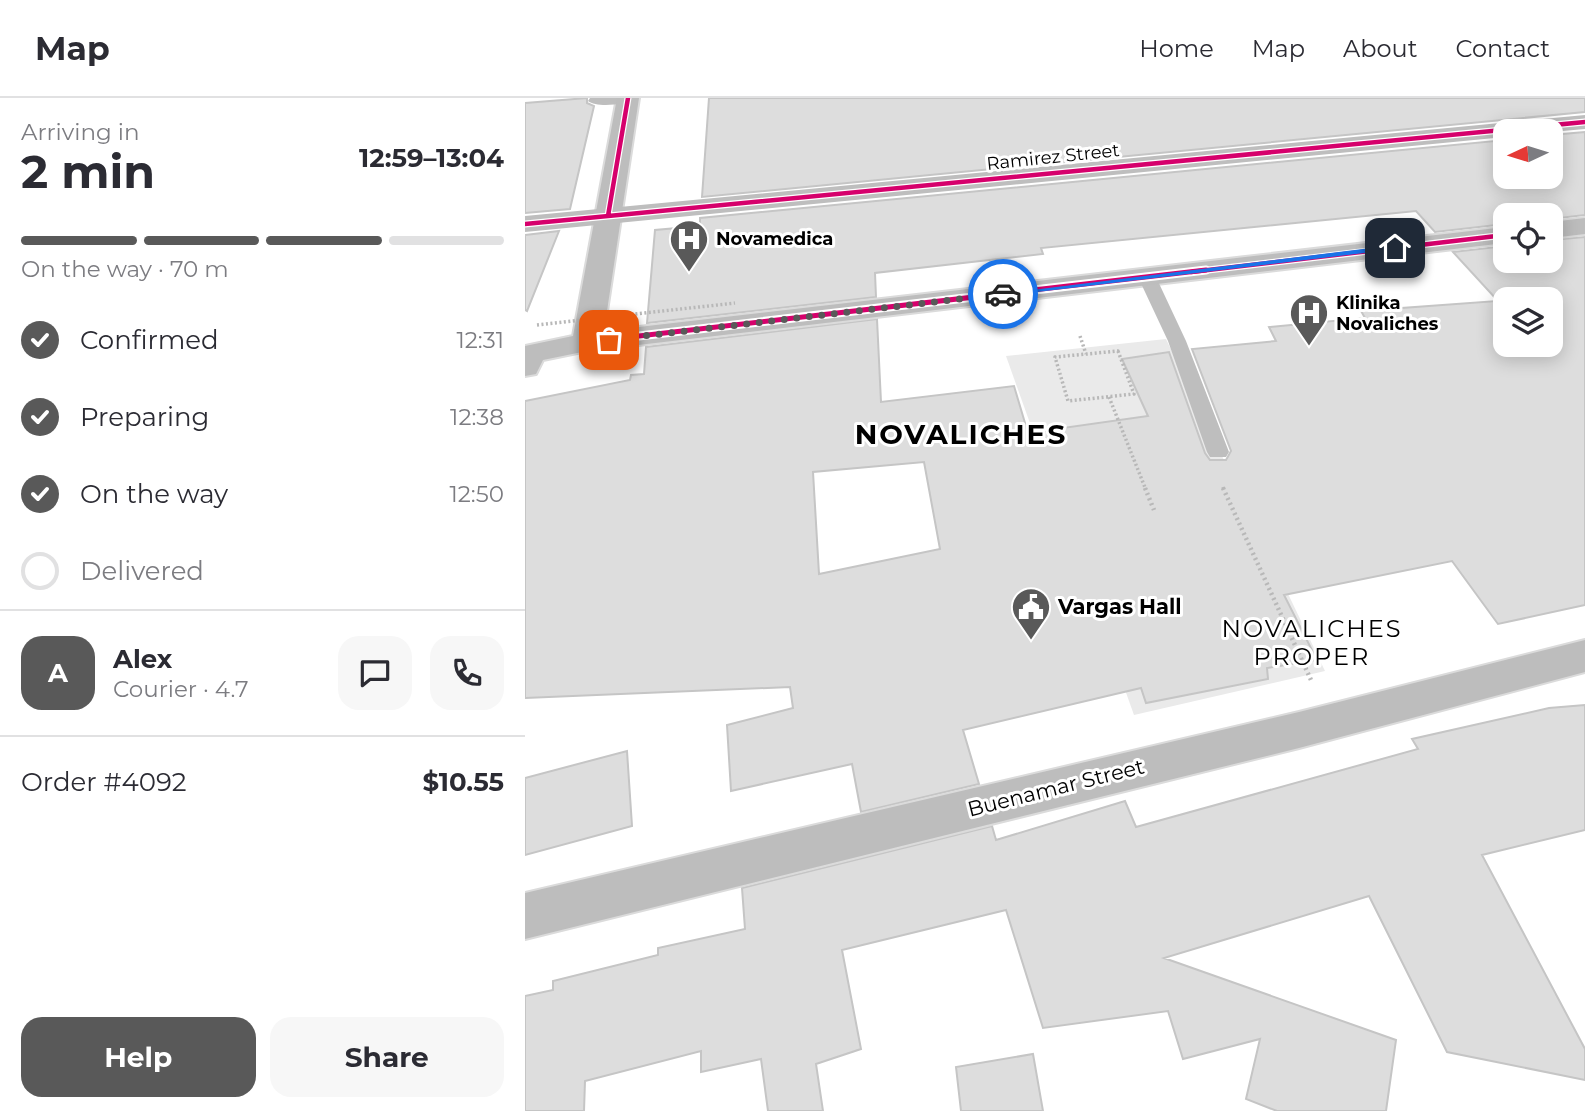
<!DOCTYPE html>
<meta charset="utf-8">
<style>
:root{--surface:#fff;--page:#f7f7f7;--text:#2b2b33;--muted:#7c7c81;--line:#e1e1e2;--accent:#595959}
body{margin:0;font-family:Montserrat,sans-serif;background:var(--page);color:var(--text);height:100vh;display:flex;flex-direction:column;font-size:26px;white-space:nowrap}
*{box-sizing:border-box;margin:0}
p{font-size:23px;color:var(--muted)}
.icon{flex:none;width:38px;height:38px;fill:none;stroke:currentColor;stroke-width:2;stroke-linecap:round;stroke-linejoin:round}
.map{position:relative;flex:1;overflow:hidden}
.drawer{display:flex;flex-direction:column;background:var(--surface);width:525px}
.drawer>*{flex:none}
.needle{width:46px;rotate:266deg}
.fabs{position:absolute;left:968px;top:21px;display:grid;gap:14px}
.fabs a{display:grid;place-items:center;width:70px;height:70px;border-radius:14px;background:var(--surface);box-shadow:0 4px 18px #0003;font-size:35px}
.pin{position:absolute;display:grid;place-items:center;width:60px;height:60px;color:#fff;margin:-30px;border-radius:14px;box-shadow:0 4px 10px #0006}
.courier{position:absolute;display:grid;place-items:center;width:70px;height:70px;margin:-35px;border:5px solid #1a73e8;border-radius:50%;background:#fff;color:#222;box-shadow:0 2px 9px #0007}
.summary em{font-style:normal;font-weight:700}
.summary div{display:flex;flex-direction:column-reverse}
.summary{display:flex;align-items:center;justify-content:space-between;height:119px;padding:0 21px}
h1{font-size:46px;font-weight:700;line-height:52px}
.bar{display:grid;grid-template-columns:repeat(4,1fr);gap:10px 7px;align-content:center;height:84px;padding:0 21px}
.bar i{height:9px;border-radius:5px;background:var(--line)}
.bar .current{background:var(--accent)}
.bar p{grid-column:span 4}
.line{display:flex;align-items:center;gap:18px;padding:0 21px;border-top:2px solid var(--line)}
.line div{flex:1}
.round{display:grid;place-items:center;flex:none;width:74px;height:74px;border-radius:21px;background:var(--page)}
ol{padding:0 21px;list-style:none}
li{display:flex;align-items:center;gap:21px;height:77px}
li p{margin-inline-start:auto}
li .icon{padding:7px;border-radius:50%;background:var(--accent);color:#fff;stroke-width:4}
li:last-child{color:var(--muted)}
li i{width:38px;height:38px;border:4px solid var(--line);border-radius:50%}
.primary-button{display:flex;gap:14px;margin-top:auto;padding:14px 21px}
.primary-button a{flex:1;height:80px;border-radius:21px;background:var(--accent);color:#fff;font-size:28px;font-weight:700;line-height:80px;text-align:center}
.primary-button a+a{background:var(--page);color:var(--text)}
header{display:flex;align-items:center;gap:42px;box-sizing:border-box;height:98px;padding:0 35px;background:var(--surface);border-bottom:2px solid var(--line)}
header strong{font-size:33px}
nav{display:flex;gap:38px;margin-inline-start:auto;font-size:24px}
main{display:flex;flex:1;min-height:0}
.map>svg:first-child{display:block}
.green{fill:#eaeaea}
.building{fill:#ddd;stroke:#c5c5c5;stroke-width:2;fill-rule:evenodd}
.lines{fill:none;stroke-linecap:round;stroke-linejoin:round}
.primary-casing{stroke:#dbdbdb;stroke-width:4}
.path-far1{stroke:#b8b8b8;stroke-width:3.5;stroke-dasharray:2 2.5;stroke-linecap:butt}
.path{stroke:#b8b8b8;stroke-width:4.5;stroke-dasharray:2 3.5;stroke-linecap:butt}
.lane{fill:#bebebe;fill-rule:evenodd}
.street{fill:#bebebe;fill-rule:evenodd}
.primary{fill:#bdbdbd;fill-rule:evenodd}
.path-bridge{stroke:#b8b8b8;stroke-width:3.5;stroke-dasharray:2 2.5;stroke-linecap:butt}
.cycleway-far1-casing{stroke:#fff;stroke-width:7}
.cycleway-casing{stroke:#fff;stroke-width:9}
.cycleway-far1{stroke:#d6006c;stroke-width:4.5}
.cycleway{stroke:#d6006c;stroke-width:5}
.route{fill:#1a73e8}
.done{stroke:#595959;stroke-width:7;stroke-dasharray:0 12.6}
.labels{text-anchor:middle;stroke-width:6;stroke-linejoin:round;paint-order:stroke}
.far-street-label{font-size:18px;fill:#000;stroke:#fff}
.far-poi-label{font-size:18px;font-weight:bold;fill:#000;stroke:#fff;text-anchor:start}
.poi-label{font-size:21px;font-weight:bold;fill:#000;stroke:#fff;text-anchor:start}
.street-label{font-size:21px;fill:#000;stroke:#fff}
.quarter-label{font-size:24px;letter-spacing:2px;fill:#000;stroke:#fff}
.district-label{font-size:28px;font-weight:bold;letter-spacing:2px;fill:#000;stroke:#fff}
</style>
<header>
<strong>Map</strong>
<nav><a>Home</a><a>Map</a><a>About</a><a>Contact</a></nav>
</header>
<main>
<section class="drawer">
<div class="summary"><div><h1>2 min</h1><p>Arriving in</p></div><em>12:59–13:04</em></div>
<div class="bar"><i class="current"></i><i class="current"></i><i class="current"></i><i></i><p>On the way · 70 m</p></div>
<ol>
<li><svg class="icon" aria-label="check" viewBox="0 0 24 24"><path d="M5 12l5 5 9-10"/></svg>Confirmed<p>12:31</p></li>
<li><svg class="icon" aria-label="check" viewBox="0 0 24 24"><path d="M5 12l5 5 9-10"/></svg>Preparing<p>12:38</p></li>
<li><svg class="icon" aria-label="check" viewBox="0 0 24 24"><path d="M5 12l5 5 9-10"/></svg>On the way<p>12:50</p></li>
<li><i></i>Delivered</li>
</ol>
<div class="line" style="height:126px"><b class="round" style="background:var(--accent);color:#fff">A</b><div><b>Alex</b><p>Courier · 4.7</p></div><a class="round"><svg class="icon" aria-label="chat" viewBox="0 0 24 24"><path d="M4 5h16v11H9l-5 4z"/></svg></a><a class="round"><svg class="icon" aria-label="phone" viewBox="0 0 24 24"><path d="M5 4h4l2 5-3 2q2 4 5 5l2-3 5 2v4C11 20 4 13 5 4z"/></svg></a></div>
<div class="line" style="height:91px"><div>Order #4092</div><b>$10.55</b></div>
<div class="primary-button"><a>Help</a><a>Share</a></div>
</section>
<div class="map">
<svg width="1060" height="1013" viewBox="0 0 1060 1013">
<rect width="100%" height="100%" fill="#fff"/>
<!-- green -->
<path class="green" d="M 641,241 L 800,573 L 609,617 L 481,258 Z"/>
<!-- building -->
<path class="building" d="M 62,0 L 62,5 L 69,8 L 45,111 L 0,115 L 0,5 Z
M 184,0 L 1060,0 L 1060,14 L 177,99 Z
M 1060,34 L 1060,117 L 1026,121 L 1026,117 L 980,117 L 980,126 L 910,134 L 891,113 L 516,150 L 518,156 L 350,175 L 351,199 L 122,225 L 130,132 L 175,128 L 175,120 L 980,42 L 980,79 L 1026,79 L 1026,37 Z
M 34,133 L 2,213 L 0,212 L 0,137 Z
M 1060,139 L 1060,507 L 973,526 L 927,463 L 759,497 L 792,562 L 742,570 L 743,581 L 621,605 L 616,590 L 438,632 L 454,686 L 336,714 L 327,666 L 206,693 L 202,627 L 268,610 L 265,589 L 0,600 L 0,303 L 105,282 L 106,277 L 119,276 L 121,249 L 352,221 L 356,304 L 489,288 L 503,335 L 623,318 L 597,261 L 644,254 L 680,355 L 685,362 L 701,362 L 706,353 L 667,251 L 751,243 L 744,229 L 840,220 L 836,213 L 973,203 L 928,154 L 980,148 L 980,163 L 1026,163 L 1026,142 ZM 980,201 L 1026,201 L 1026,247 L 980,247 ZM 399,364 L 415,451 L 294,476 L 288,374 Z
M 1060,607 L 1060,732 L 957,757 L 1060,951 L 1060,982 L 922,954 L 844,798 L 639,860 L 871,942 L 861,1013 L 752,1013 L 721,1001 L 735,941 L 658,961 L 643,913 L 518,930 L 481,812 L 317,852 L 336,951 L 291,966 L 298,1013 L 243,1013 L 236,961 L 176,974 L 176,953 L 60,983 L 59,1013 L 0,1013 L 0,898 L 28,892 L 28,883 L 133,857 L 133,850 L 220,831 L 217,790 L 467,728 L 471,742 L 600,703 L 611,729 L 893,651 L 887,641 L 1024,610 Z
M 102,653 L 107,728 L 0,757 L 0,680 Z
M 508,956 L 518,1013 L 436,1013 L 431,969 Z"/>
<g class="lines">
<!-- primary casing -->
<g class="primary-casing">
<path id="primary" d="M 92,0 L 114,0 L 79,233 L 980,129 L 980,145 L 62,253 L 18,262 L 11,276 L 0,278 L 0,248 L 48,238 Z
M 1060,120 L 1060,136 L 1026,140 L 1026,124 Z
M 1060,542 L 1060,574 L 774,650 L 0,841 L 0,795 L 774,614 Z"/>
</g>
<!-- path-far1 -->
<path class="path-far1" d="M 555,238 L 561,256
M 593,253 L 609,296 L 543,303 L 530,259 Z
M 584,299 L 621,392
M 698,389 L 699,392"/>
<!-- path -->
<path class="path" d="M 620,390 L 629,412
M 698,390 L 786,582"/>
<!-- lane -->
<path class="lane" d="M 65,0 L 110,0 C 101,7 72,10 63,3 Z
M 622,174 L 631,179 L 661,243 L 704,354 L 701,359 L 685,359 L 682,354 L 643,243 L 613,179 Z"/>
<!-- street -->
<path class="street" d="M 1060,17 L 1060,31 L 1026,34 L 980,33 L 980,39 L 0,134 L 0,118 Z"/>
<!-- primary -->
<use href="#primary" class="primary"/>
<!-- path-bridge -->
<path class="path-bridge" d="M 12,227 L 210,205"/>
<!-- cycleway-far1 casing -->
<g class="cycleway-far1-casing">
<path id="cycleway-far1" d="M 83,118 L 103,0
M 0,126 L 1060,24
M 666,174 L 980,137"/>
</g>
<!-- cycleway casing -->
<g class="cycleway-casing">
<path id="cycleway" d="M 62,244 L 681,172"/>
</g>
<!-- cycleway-far1 -->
<use href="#cycleway-far1" class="cycleway-far1"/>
<!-- cycleway -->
<use href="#cycleway" class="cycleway"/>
</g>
<!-- route -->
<path class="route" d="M 870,147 L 873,151 L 478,198 L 474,196 Z"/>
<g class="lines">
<!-- done -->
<path class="done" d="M 84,242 L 478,196"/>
</g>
<!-- icons -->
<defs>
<g id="hospital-pin" transform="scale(2.0125)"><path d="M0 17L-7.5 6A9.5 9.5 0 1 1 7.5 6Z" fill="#595959" stroke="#fff"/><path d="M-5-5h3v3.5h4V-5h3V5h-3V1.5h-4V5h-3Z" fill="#fff"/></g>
<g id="civic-pin" transform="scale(2.0125)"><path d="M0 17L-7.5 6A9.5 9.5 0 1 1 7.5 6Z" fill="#595959" stroke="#fff"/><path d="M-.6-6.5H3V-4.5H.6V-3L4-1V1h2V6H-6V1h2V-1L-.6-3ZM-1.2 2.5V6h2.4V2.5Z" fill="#fff"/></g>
</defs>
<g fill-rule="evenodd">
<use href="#hospital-pin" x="164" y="141"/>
<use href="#hospital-pin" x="784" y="215"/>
<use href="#civic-pin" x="506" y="509"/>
</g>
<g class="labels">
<!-- far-street labels -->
<g class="far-street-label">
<text transform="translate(528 59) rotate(-6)" y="6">Ramirez Street</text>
</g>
<!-- far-poi labels -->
<g class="far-poi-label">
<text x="191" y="147">Novamedica</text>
<text x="811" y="211">Klinika<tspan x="811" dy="21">Novaliches</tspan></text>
</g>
<!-- poi labels -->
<g class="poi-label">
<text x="533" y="516">Vargas Hall</text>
</g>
<!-- street labels -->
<g class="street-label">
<text transform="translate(531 690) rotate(-14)" y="7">Buenamar Street</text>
</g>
<!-- quarter labels -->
<g class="quarter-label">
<text x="787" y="539">NOVALICHES<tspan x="787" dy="28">PROPER</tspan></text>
</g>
<!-- district labels -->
<g class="district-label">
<text x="436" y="346">NOVALICHES</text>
</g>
</g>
</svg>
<div class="fabs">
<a><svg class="needle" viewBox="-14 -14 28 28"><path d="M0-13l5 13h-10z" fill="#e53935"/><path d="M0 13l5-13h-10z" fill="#7c7c81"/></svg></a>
<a><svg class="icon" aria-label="locate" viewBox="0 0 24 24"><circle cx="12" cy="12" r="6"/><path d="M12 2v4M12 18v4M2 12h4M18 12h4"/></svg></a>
<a><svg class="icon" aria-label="layers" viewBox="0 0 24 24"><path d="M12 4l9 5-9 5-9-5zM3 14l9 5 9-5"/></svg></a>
</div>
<div class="pin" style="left:84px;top:242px;background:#ea580c"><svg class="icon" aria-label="bag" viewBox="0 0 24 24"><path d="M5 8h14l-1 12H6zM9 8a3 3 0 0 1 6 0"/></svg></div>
<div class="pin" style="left:870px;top:150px;background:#1f2937"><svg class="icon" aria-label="home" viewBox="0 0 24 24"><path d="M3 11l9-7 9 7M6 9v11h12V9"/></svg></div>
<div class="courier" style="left:478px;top:196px"><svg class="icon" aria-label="car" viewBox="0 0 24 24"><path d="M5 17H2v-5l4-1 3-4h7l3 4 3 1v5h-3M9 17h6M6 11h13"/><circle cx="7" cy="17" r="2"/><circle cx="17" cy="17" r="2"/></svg></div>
</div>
</main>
